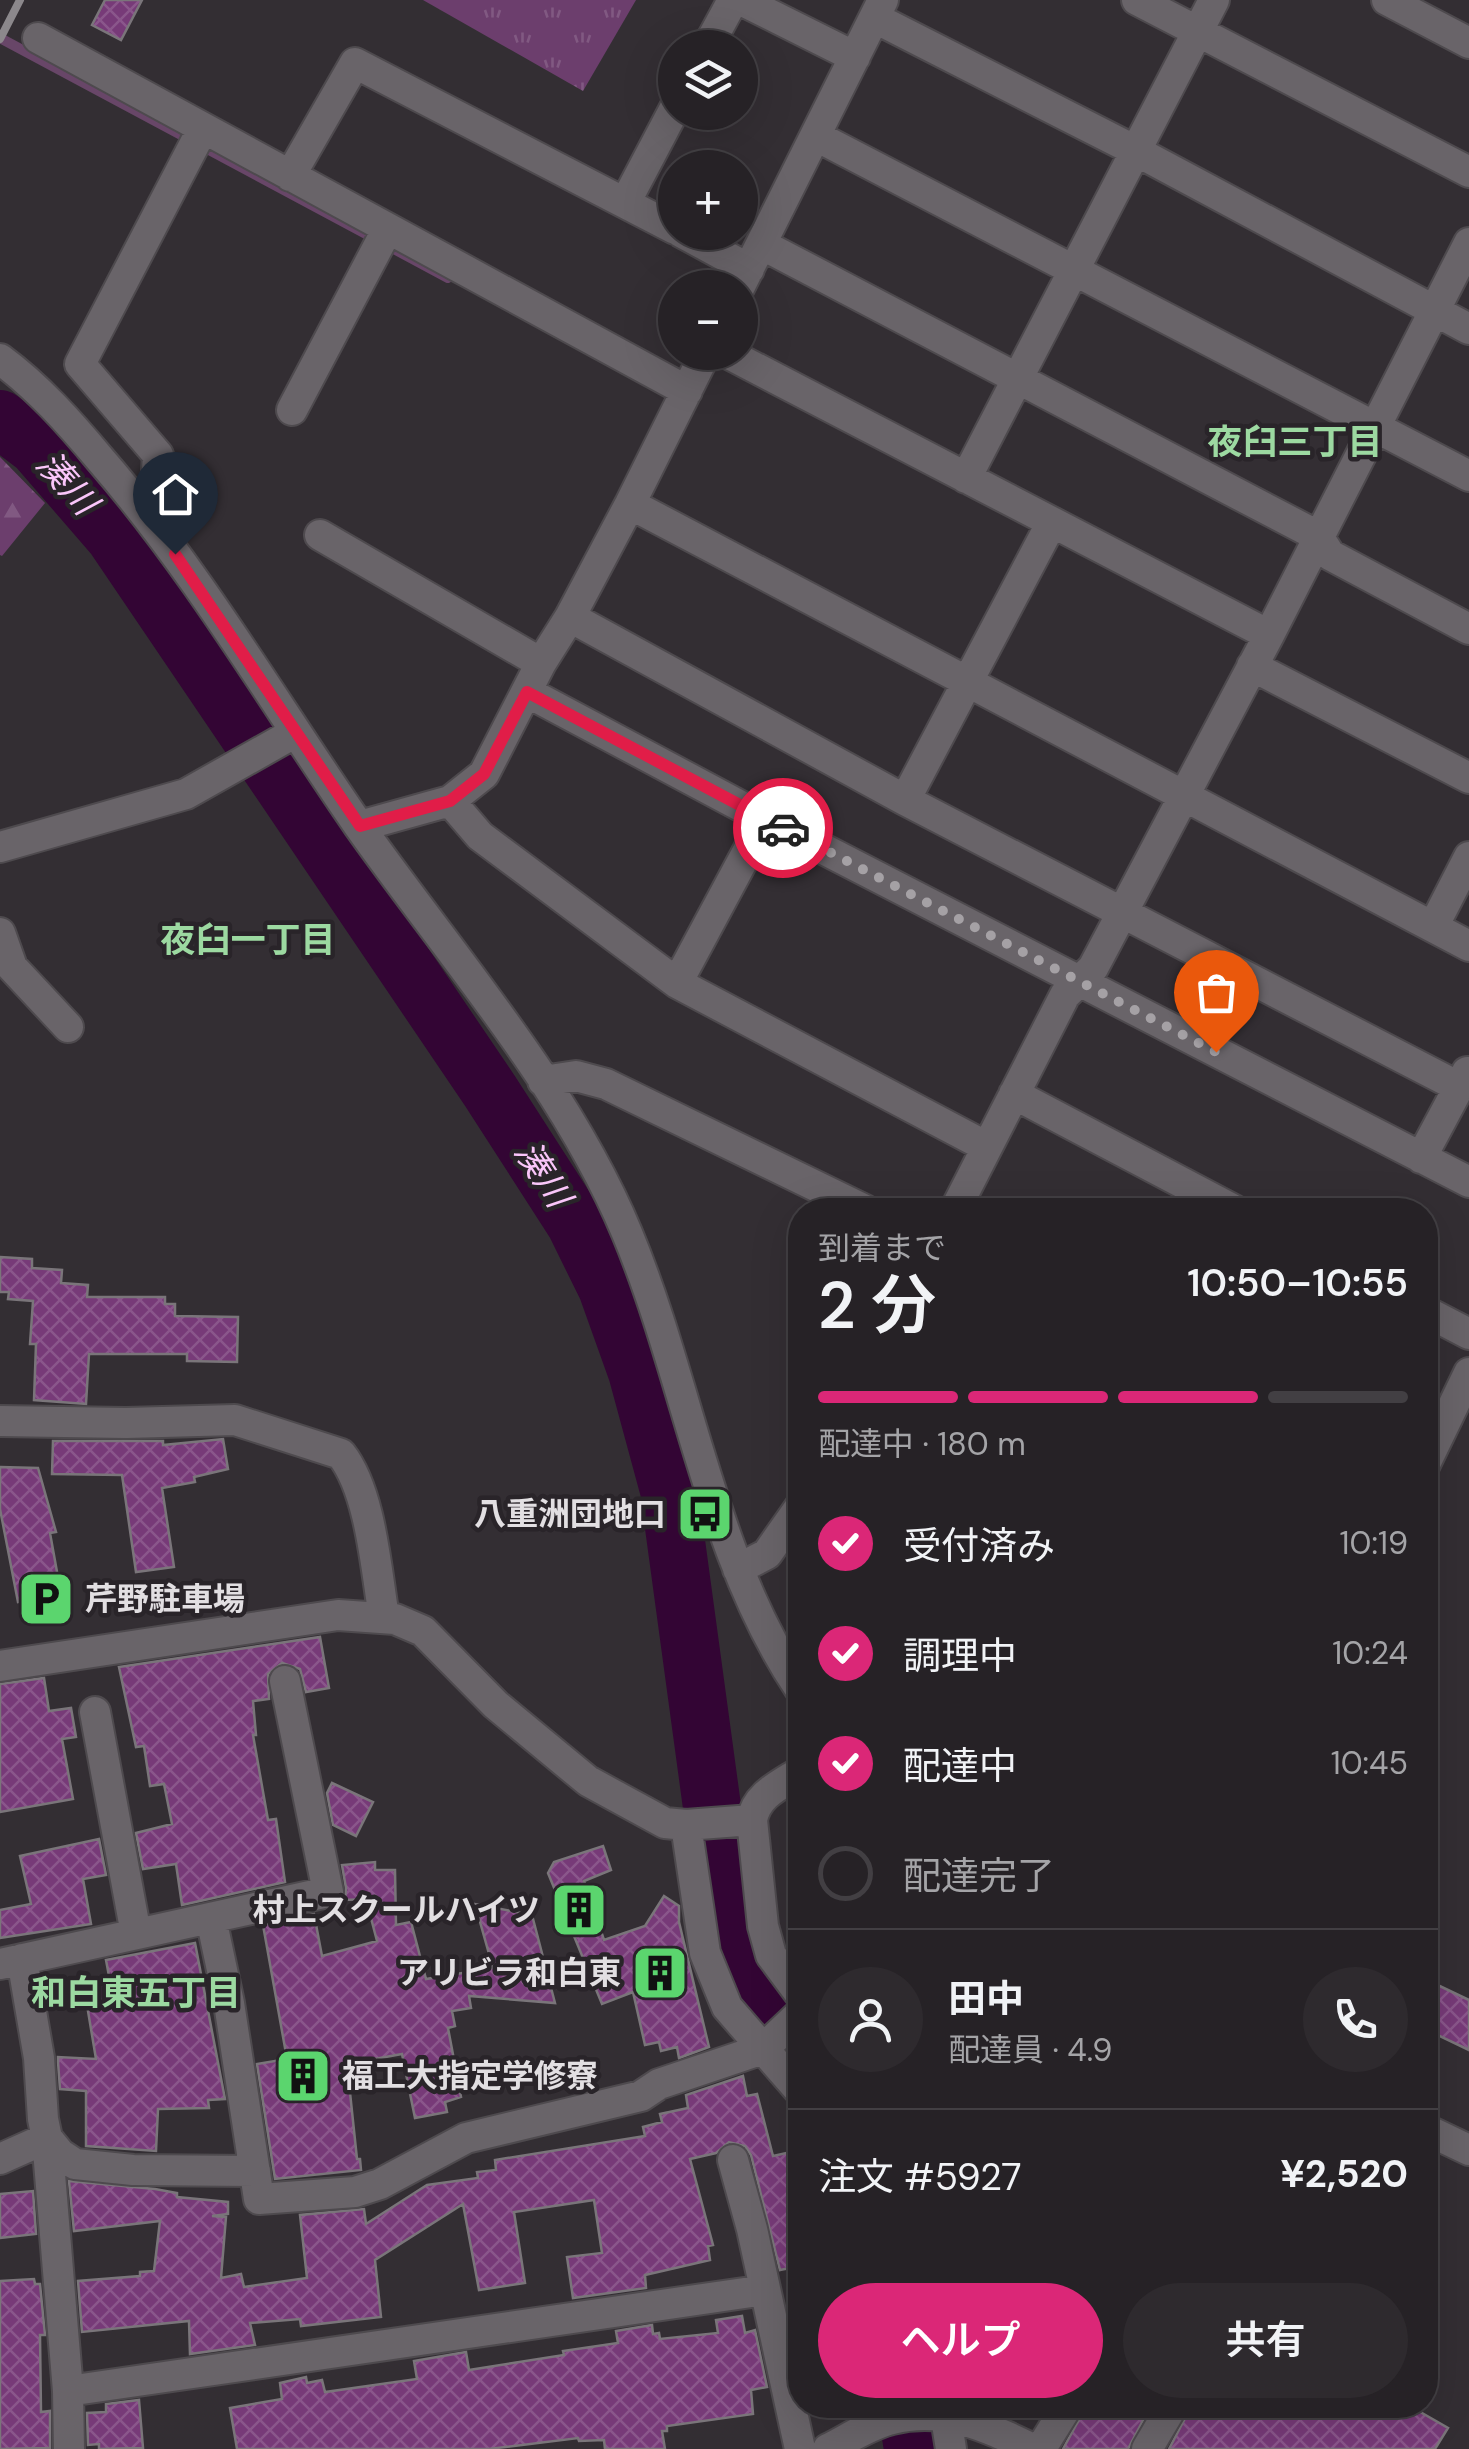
<!DOCTYPE html>
<html lang="ja">
<meta charset="utf-8">
<style>
:root{--surface:#262226;--page:#2e2a2e;--text:#f1f3f6;--muted:#a4a4a7;--line:#423f43;--accent:#db2777}
body{margin:0;font-family:"DM Sans","Noto Sans JP",sans-serif;background:var(--page);color:var(--text);height:100vh;display:flex;flex-direction:column;font-size:38px;white-space:nowrap}
*{box-sizing:border-box;margin:0}
p{font-size:32px;color:var(--muted)}
.icon{flex:none;width:55px;height:55px;fill:none;stroke:currentColor;stroke-width:2;stroke-linecap:round;stroke-linejoin:round}
.map{position:relative;flex:1;overflow:hidden}
.panel{position:absolute;left:788px;top:1198px;width:650px;height:1220px;display:flex;flex-direction:column;background:var(--surface);border-radius:40px;box-shadow:0 10px 40px #0002,0 0 0 2px var(--line)}
.panel>*{flex:none}
.controls{position:absolute;left:658px;top:30px;display:grid;gap:20px}
.controls a{display:grid;place-items:center;width:100px;height:100px;border-radius:50%;background:var(--surface);box-shadow:0 10px 40px #0002,0 0 0 2px var(--line);font-size:50px}
.pin{position:absolute;display:grid;place-items:center;width:85px;height:85px;color:#fff;margin:-102px -42px;border-radius:50% 50% 50% 0;rotate:-45deg;box-shadow:0 0 10px #0007}
.pin .icon{rotate:45deg}
.courier{position:absolute;display:grid;place-items:center;width:100px;height:100px;margin:-50px;border:8px solid #e11d48;border-radius:50%;background:#fff;color:#222;box-shadow:0 2px 12px #0007}
.head em{font-style:normal;font-weight:600}
.head div{display:flex;flex-direction:column-reverse}
.head{display:flex;align-items:center;justify-content:space-between;height:170px;padding:0 30px}
h1{font-size:65px;font-weight:600;line-height:75px}
.bar{display:grid;grid-template-columns:repeat(4,1fr);gap:15px 10px;align-content:center;height:120px;padding:0 30px}
.bar i{height:12px;border-radius:8px;background:var(--line)}
.bar .selected{background:var(--accent)}
.bar p{grid-column:span 4}
.line{display:flex;align-items:center;gap:25px;padding:0 30px;border-top:2px solid var(--line)}
.line div{flex:1}
.round{display:grid;place-items:center;flex:none;width:105px;height:105px;border-radius:52px;background:var(--page)}
ol{padding:0 30px;list-style:none}
li{display:flex;align-items:center;gap:30px;height:110px}
li p{margin-inline-start:auto}
li .icon{padding:10px;border-radius:50%;background:var(--accent);color:#fff;stroke-width:4}
li:last-child{color:var(--muted)}
li i{width:55px;height:55px;border:5px solid var(--line);border-radius:50%}
.cta{display:flex;gap:20px;margin-top:auto;padding:20px 30px}
.cta a{flex:1;height:115px;border-radius:60px;background:var(--accent);color:#fff;font-size:40px;font-weight:600;line-height:115px;text-align:center}
.cta a+a{background:var(--page);color:var(--text)}
.map>svg:first-child{display:block}
.forest{fill:url(#forest-firs)}
.park{fill:url(#park-tufts)}
.lines{fill:none;stroke-linecap:round;stroke-linejoin:round}
.stream{stroke:#684668;stroke-width:10}
.river{stroke:#330534;stroke-width:58}
.building{fill:url(#building-cross-hatch);stroke:#7a757a;stroke-width:2.5}
.minor-casing{stroke:#4e4a4e;stroke-width:34}
.minor{stroke:#696469;stroke-width:30}
.rail{stroke:#8c888c;stroke-width:8}
.done{stroke:#a5a1a5;stroke-width:10;stroke-dasharray:0 18}
.route{stroke:#e11d48;stroke-width:12}
.labels{text-anchor:middle;stroke-width:9;stroke-linejoin:round;paint-order:stroke}
.poi-label{font-size:32px;font-weight:bold;fill:#e2dfe2;stroke:#292429;text-anchor:end}
.neighbourhood-label{font-size:35px;font-weight:bold;fill:#9cd9a1;stroke:#292429}
.water-label{font-size:35px;font-style:italic;fill:#fac6fa;stroke:#292429}
</style>
<div class="map">
<svg width="1469" height="2449" viewBox="0 0 1469 2449">
<defs>
<pattern id="forest-firs" width="22" height="20" patternUnits="userSpaceOnUse" patternTransform="scale(2.5)"><rect width="22" height="20" fill="#6c3e6d"/><path d="M5 1l3.5 6h-7zM16 11l3.5 6h-7z" fill="#815982"/></pattern>
<pattern id="park-tufts" width="24" height="20" patternUnits="userSpaceOnUse" patternTransform="scale(2.5)"><rect width="24" height="20" fill="#6c3e6d"/><path d="M3 7l-1-3M5 7V3M7 7l1-3M15 17l-1-3M17 17v-4M19 17l1-3" fill="none" stroke="#815982"/></pattern>
<pattern id="building-cross-hatch" width="8" height="8" patternUnits="userSpaceOnUse" patternTransform="scale(2.5)"><rect width="8" height="8" fill="#773a78"/><path d="M0 0l8 8M0 8l8-8" fill="none" stroke="#8a568b"/></pattern>
</defs>
<rect width="100%" height="100%" fill="#332e33"/>
<!-- forest -->
<path class="forest" d="M 0,457 L 45,503 L 2,556 L 0,555 Z"/>
<!-- park -->
<path class="park" d="M 423,0 L 636,0 L 583,91 Z"/>
<g class="lines">
<!-- stream -->
<path class="stream" d="M 0,38 L 448,278"/>
<!-- river -->
<path class="river" d="M 0,419 L 37,447 L 114,536 L 490,1091 L 575,1223 L 607,1288 L 637,1372 L 669,1490 L 734,1969 L 800,2054
M 906,2405 L 913,2449"/>
</g>
<!-- building -->
<path class="building" d="M 105,0 L 142,0 L 121,40 L 92,25 Z
M 0,1257 L 32,1259 L 32,1268 L 62,1270 L 61,1283 L 88,1285 L 87,1297 L 165,1297 L 165,1304 L 175,1304 L 175,1316 L 238,1317 L 237,1362 L 187,1361 L 187,1354 L 89,1354 L 86,1404 L 34,1400 L 36,1344 L 30,1344 L 33,1301 L 8,1299 L 9,1292 L 0,1292 Z
M 223,1439 L 228,1469 L 194,1477 L 195,1482 L 162,1488 L 174,1567 L 136,1572 L 122,1475 L 52,1474 L 53,1441 L 163,1441 L 163,1445 Z
M 0,1467 L 38,1468 L 56,1532 L 50,1533 L 61,1594 L 18,1602 L 0,1509 Z
M 320,1637 L 329,1688 L 306,1692 L 300,1669 L 282,1663 L 268,1674 L 269,1699 L 253,1701 L 256,1735 L 253,1735 L 268,1820 L 276,1819 L 285,1882 L 182,1905 L 176,1864 L 143,1869 L 136,1833 L 172,1824 L 164,1784 L 150,1786 L 144,1746 L 136,1747 L 119,1667 Z
M 44,1678 L 49,1711 L 71,1708 L 76,1737 L 62,1739 L 73,1799 L 0,1812 L 0,1684 Z
M 332,1783 L 373,1802 L 356,1836 L 333,1825 L 327,1793 Z
M 99,1839 L 106,1875 L 83,1879 L 91,1924 L 0,1938 L 0,1910 L 31,1904 L 20,1856 Z
M 603,1846 L 611,1870 L 584,1881 L 604,1940 L 645,1926 L 664,1896 L 679,1906 L 679,1922 L 709,2047 L 679,2058 L 677,2047 L 661,2051 L 659,2042 L 645,2045 L 633,1992 L 602,2004 L 548,1873 L 554,1862 Z
M 375,1862 L 375,1870 L 395,1870 L 396,1925 L 411,1922 L 426,1979 L 493,1968 L 475,1904 L 532,1915 L 555,2003 L 469,1996 L 471,2008 L 452,2011 L 455,2026 L 448,2028 L 461,2097 L 445,2102 L 447,2112 L 415,2118 L 402,2054 L 347,2064 L 357,2159 L 360,2159 L 361,2170 L 275,2179 L 257,2064 L 287,2059 L 263,1925 L 314,1914 L 322,1956 L 377,1941 L 366,1899 L 345,1900 L 346,1888 L 342,1865 Z
M 195,1943 L 225,2099 L 208,2100 L 209,2108 L 158,2109 L 156,2151 L 86,2146 L 86,2091 L 60,2089 L 58,2062 L 58,2057 L 96,2059 L 83,1981 L 109,1976 L 106,1960 Z
M 1425,1979 L 1469,2000 L 1469,2050 L 1425,2029 Z
M 743,2076 L 747,2096 L 757,2094 L 773,2156 L 791,2152 L 792,2160 L 800,2158 L 800,2266 L 780,2270 L 751,2155 L 745,2146 L 729,2142 L 716,2153 L 690,2159 L 713,2245 L 708,2246 L 710,2260 L 645,2275 L 646,2288 L 573,2298 L 567,2257 L 602,2253 L 594,2200 L 514,2212 L 525,2283 L 479,2290 L 463,2204 L 375,2260 L 381,2317 L 301,2326 L 300,2319 L 250,2323 L 255,2345 L 190,2354 L 189,2321 L 82,2332 L 78,2281 L 140,2276 L 140,2272 L 154,2271 L 160,2221 L 74,2231 L 69,2181 L 155,2189 L 177,2193 L 177,2197 L 228,2202 L 228,2214 L 212,2216 L 226,2217 L 221,2278 L 241,2274 L 244,2287 L 307,2278 L 300,2215 L 364,2209 L 366,2224 L 427,2185 L 478,2178 L 477,2172 L 496,2170 L 495,2160 L 645,2136 L 643,2127 L 662,2122 L 660,2114 L 688,2108 L 686,2095 Z
M 33,2191 L 36,2234 L 0,2238 L 0,2194 Z
M 34,2279 L 35,2284 L 40,2284 L 45,2335 L 40,2335 L 41,2412 L 50,2411 L 50,2448 L 0,2449 L 0,2281 Z
M 742,2316 L 745,2333 L 755,2330 L 767,2387 L 751,2390 L 753,2414 L 667,2426 L 667,2431 L 662,2431 L 665,2449 L 605,2449 L 604,2440 L 579,2441 L 578,2438 L 489,2449 L 237,2449 L 230,2408 L 282,2399 L 280,2383 L 306,2377 L 307,2383 L 322,2380 L 325,2392 L 417,2379 L 414,2361 L 466,2352 L 469,2370 L 564,2355 L 563,2351 L 618,2343 L 616,2331 L 652,2325 L 653,2334 L 659,2333 L 660,2339 L 718,2333 L 716,2320 Z
M 139,2400 L 143,2448 L 99,2449 L 99,2444 L 88,2445 L 87,2413 L 106,2412 L 106,2404 Z
M 1087,2405 L 1151,2405 L 1128,2449 L 1063,2449 Z
M 1192,2405 L 1408,2405 L 1448,2428 L 1435,2449 L 1169,2449 Z"/>
<g class="lines">
<!-- minor casing -->
<g class="minor-casing">
<path id="minor" d="M 741,0 L 855,57
M 1137,0 L 1469,172
M 1387,0 L 1469,43
M 875,18 L 1136,151 L 1469,329
M 38,38 L 687,391
M 707,48 L 733,0
M 816,136 L 1469,476
M 290,176 L 355,63 L 675,229
M 625,203 L 675,108
M 681,232 L 749,269
M 761,244 L 1318,536 L 1330,555 L 1469,629
M 739,288 L 883,0
M 725,352 L 1269,635
M 0,359 C 38,387 70,423 100,459 C 198,572 274,703 359,826 C 451,956 566,1086 627,1233 C 689,1382 710,1555 800,1689
M 292,410 L 387,230
M 966,478 L 1214,0
M 137,502 L 156,486 L 158,455 L 80,364 L 202,130
M 630,504 L 1469,946
M 320,535 L 541,663
M 570,617 L 905,800 L 1459,1087
M 1252,666 L 1469,778
M 527,692 L 765,819 L 1469,1182
M 905,800 L 1052,522
M 450,801 L 480,836 L 677,983 L 987,1147
M 360,826 L 450,801 L 484,774 L 541,663 L 570,617 L 630,504 L 706,352
M 0,847 L 186,794 L 296,732
M 1433,927 L 1469,857
M 0,933 L 12,967 L 68,1027
M 677,983 L 765,819
M 543,1081 L 576,1076 L 606,1084 L 865,1210
M 1014,1094 L 1234,1210
M 1421,1158 L 1467,1072
M 955,1210 L 1065,995 L 1093,968 L 1269,635 L 1469,243
M 1425,1311 L 1469,1334
M 0,1421 L 126,1423 L 235,1420 L 341,1454 C 371,1492 376,1570 384,1617
M 1425,1464 L 1469,1373
M 738,1569 L 767,1554 L 800,1507
M 0,1666 L 338,1615 L 395,1619 L 423,1631 L 496,1705 L 588,1781 L 665,1823 L 686,1825 L 752,1820
M 95,1712 L 136,1934
M 800,1772 C 780,1785 756,1795 752,1820 L 763,1926 L 771,1955 L 800,1994
M 686,1825 L 705,1953 L 727,2007 L 800,2091
M 211,1918 L 229,2003 L 259,2199 L 355,2192 L 380,2184 L 466,2138 L 641,2096 L 659,2084 L 763,2049 L 800,2014
M 22,1959 L 39,2058 L 43,2119 L 47,2138 L 60,2154 L 75,2164 L 133,2170 L 255,2171
M 0,1964 L 328,1892 L 285,1681
M 1425,2129 L 1469,2150
M 0,2159 L 47,2138 L 68,2391 L 69,2449
M 733,2160 L 752,2229 L 800,2449
M 68,2391 L 765,2290
M 944,2405 L 951,2449
M 828,2449 C 848,2439 870,2424 892,2419 C 945,2406 987,2427 1033,2449
M 1036,2449 L 1045,2442 L 1068,2405
M 1147,2449 L 1173,2405"/>
</g>
<!-- minor -->
<use href="#minor" class="minor"/>
<!-- rail -->
<path class="rail" d="M 0,39 L 20,0"/>
</g>
<g class="lines">
<!-- done -->
<path class="done" d="M 783,828 L 1216,1052"/>
<!-- route -->
<path class="route" d="M 175,554 L 360,826 L 450,801 L 484,774 L 527,692 L 783,828"/>
</g>
<!-- icons -->
<defs>
<g id="bus-square" transform="scale(2.875)"><rect x="-9" y="-9" width="18" height="18" rx="4" fill="#5bd56e" stroke="#292429"/><path d="M-5-6H5V4H4V6H2V4H-2V6H-4V4H-5ZM-3.5-4V0h7V-4ZM-3.5 1.2v1.5H-2V1.2ZM2 1.2v1.5H3.5V1.2Z" fill="#111"/></g>
<g id="parking-square" transform="scale(2.875)"><rect x="-9" y="-9" width="18" height="18" rx="4" fill="#5bd56e" stroke="#292429"/><path d="M-3.5-5.5H1a3.5 3.5 0 0 1 0 7H-1V5.5H-3.5ZM-1-3.4V-.6H.8a1.4 1.4 0 0 0 0-2.8Z" fill="#111"/></g>
<g id="building-square" transform="scale(2.875)"><rect x="-9" y="-9" width="18" height="18" rx="4" fill="#5bd56e" stroke="#292429"/><path d="M-4-6H4V6H1V3H-1V6H-4ZM-2.5-4.3h1.7v1.8h-1.7ZM.8-4.3h1.7v1.8H.8ZM-2.5-1h1.7V.8h-1.7ZM.8-1h1.7V.8H.8Z" fill="#111"/></g>
</defs>
<g fill-rule="evenodd">
<use href="#bus-square" x="705" y="1514"/>
<use href="#parking-square" x="46" y="1599"/>
<use href="#building-square" x="579" y="1910"/>
<use href="#building-square" x="660" y="1973"/>
<use href="#building-square" x="303" y="2076"/>
</g>
<g class="labels">
<!-- poi labels -->
<g class="poi-label">
<text x="666" y="1525">八重洲団地口</text>
<text x="85" y="1610" text-anchor="start">芹野駐車場</text>
<text x="540" y="1921">村上スクールハイツ</text>
<text x="621" y="1984">アリビラ和白東</text>
<text x="342" y="2087" text-anchor="start">福工大指定学修寮</text>
</g>
<!-- neighbourhood labels -->
<g class="neighbourhood-label">
<text x="1295" y="454">夜臼三丁目</text>
<text x="248" y="952">夜臼一丁目</text>
<text x="136" y="2005">和白東五丁目</text>
</g>
<!-- water labels -->
<g class="water-label">
<text transform="translate(67 483) rotate(48)" y="12">湊川</text>
<text transform="translate(543 1174) rotate(57)" y="12">湊川</text>
</g>
</g>
</svg>
<div class="controls">
<a><svg class="icon" aria-label="layers" viewBox="0 0 24 24"><path d="M12 4l9 5-9 5-9-5zM3 14l9 5 9-5"/></svg></a>
<a>+</a>
<a>−</a>
</div>
<div class="pin" style="left:1216px;top:1052px;background:#ea580c"><svg class="icon" aria-label="bag" viewBox="0 0 24 24"><path d="M5 8h14l-1 12H6zM9 8a3 3 0 0 1 6 0"/></svg></div>
<div class="pin" style="left:175px;top:554px;background:#1f2937"><svg class="icon" aria-label="home" viewBox="0 0 24 24"><path d="M3 11l9-7 9 7M6 9v11h12V9"/></svg></div>
<div class="courier" style="left:783px;top:828px"><svg class="icon" aria-label="car" viewBox="0 0 24 24"><path d="M5 17H2v-5l4-1 3-4h7l3 4 3 1v5h-3M9 17h6M6 11h13"/><circle cx="7" cy="17" r="2"/><circle cx="17" cy="17" r="2"/></svg></div>
<section class="panel">
<div class="head"><div><h1>2 分</h1><p>到着まで</p></div><em>10:50–10:55</em></div>
<div class="bar"><i class="selected"></i><i class="selected"></i><i class="selected"></i><i></i><p>配達中 · 180 m</p></div>
<ol>
<li><svg class="icon" aria-label="check" viewBox="0 0 24 24"><path d="M5 12l5 5 9-10"/></svg>受付済み<p>10:19</p></li>
<li><svg class="icon" aria-label="check" viewBox="0 0 24 24"><path d="M5 12l5 5 9-10"/></svg>調理中<p>10:24</p></li>
<li><svg class="icon" aria-label="check" viewBox="0 0 24 24"><path d="M5 12l5 5 9-10"/></svg>配達中<p>10:45</p></li>
<li><i></i>配達完了</li>
</ol>
<div class="line" style="height:180px"><a class="round"><svg class="icon" aria-label="person" viewBox="0 0 24 24"><circle cx="12" cy="8" r="4"/><path d="M4 21q1-7 8-7t8 7"/></svg></a><div><b>田中</b><p>配達員 · 4.9</p></div><a class="round"><svg class="icon" aria-label="phone" viewBox="0 0 24 24"><path d="M5 4h4l2 5-3 2q2 4 5 5l2-3 5 2v4C11 20 4 13 5 4z"/></svg></a></div>
<div class="line" style="height:130px"><div>注文 #5927</div><b>¥2,520</b></div>
<div class="cta"><a>ヘルプ</a><a>共有</a></div>
</section>
</div>
